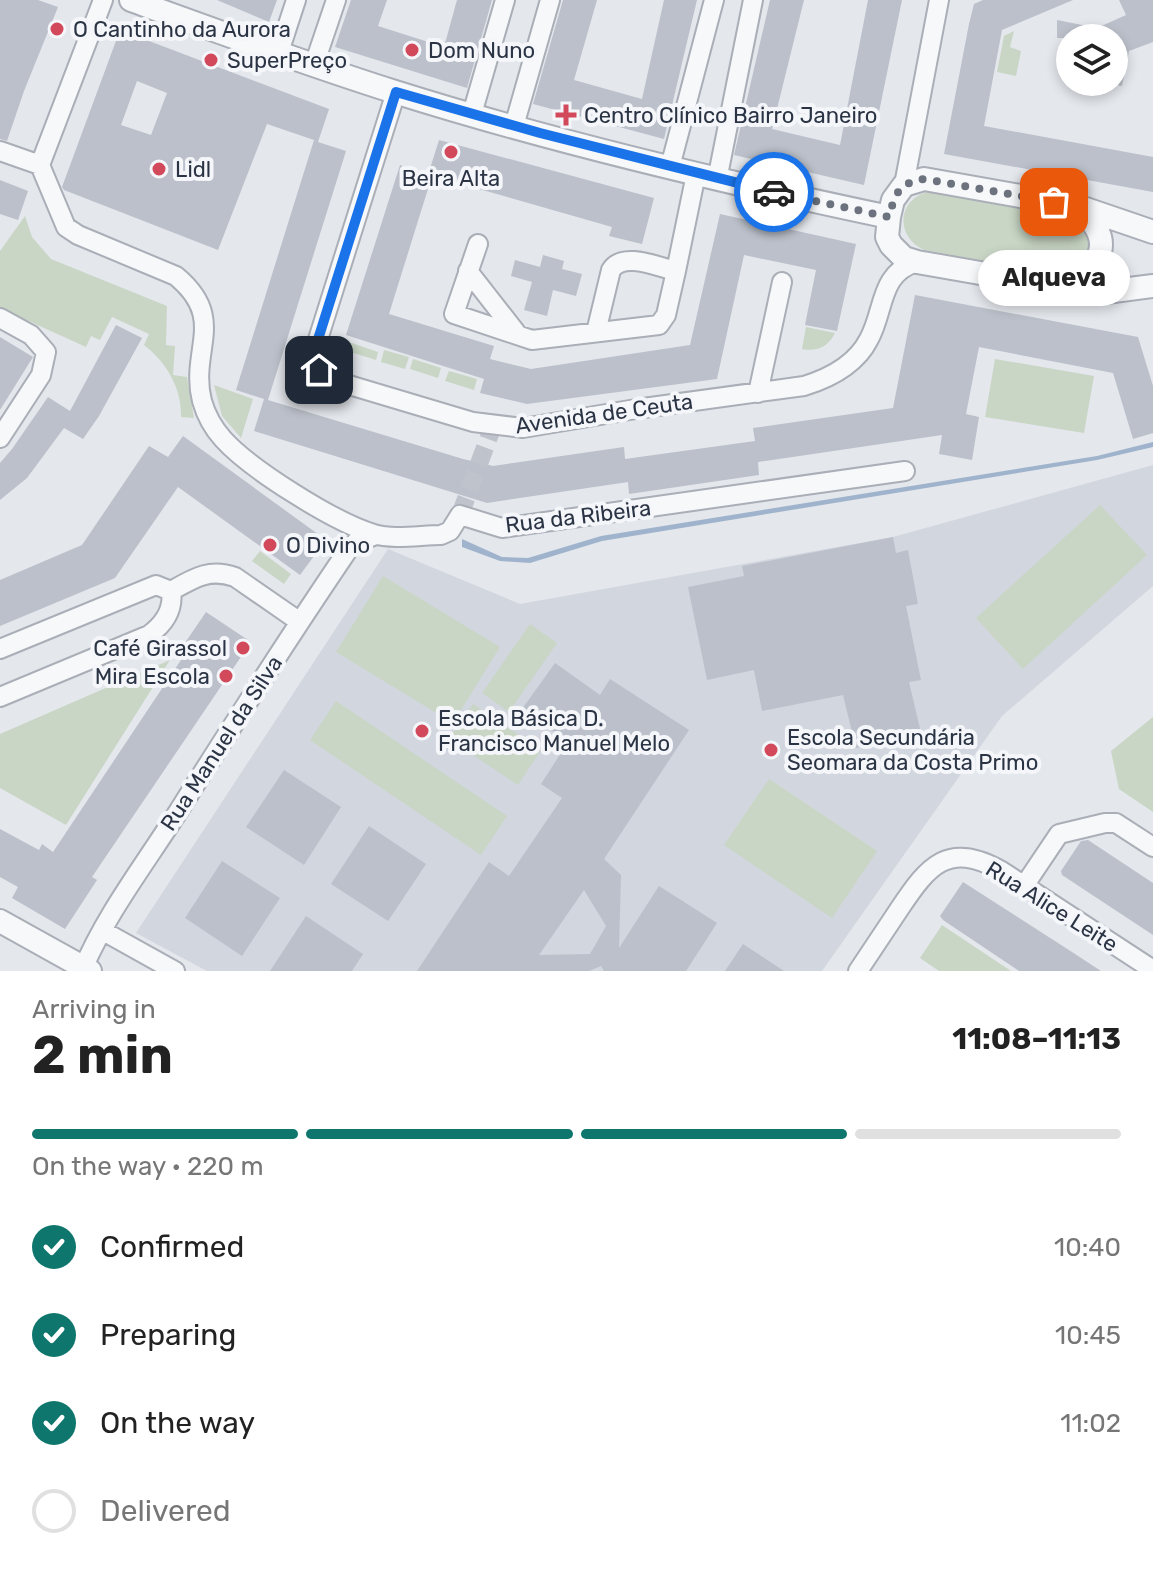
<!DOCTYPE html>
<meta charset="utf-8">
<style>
:root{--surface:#fff;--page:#f2f2f2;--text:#222;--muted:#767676;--line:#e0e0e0;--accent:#0f766e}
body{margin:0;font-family:Rubik,sans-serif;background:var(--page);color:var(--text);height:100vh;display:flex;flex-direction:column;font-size:30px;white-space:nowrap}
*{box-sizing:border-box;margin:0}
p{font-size:26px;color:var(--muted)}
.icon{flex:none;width:44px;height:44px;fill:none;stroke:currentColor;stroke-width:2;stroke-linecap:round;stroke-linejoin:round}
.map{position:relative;height:971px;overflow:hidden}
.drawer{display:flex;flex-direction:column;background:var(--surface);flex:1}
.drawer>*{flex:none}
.controls{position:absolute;left:1056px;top:24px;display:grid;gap:16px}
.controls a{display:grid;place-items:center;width:72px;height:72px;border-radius:50%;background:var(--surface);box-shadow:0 4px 12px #0003;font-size:40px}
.pin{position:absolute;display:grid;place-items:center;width:68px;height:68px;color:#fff;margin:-34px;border-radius:16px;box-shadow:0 4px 12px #0006}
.courier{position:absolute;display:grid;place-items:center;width:80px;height:80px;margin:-40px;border:6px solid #1a73e8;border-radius:50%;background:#fff;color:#222;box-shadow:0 2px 10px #0007}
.bubble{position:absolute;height:56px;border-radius:28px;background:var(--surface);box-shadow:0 4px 12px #0003;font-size:26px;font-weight:700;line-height:56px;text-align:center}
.summary em{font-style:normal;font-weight:700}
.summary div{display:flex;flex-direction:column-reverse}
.summary{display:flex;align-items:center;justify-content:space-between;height:136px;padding:0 32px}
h1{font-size:52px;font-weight:700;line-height:60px}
.bar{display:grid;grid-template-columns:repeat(4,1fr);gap:12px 8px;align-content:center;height:96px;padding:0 32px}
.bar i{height:10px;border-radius:6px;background:var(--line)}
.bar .current{background:var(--accent)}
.bar p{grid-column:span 4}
ol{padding:0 32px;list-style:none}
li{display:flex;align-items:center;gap:24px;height:88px}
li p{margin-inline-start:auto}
li .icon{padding:8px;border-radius:50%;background:var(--accent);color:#fff;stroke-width:4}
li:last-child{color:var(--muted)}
li i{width:44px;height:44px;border:4px solid var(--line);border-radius:50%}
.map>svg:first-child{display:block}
.built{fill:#d2d6de}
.green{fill:#c9d6c5}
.water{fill:#9fb4cc}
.building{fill:#bbc0ca;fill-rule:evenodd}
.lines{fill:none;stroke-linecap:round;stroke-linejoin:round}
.minor-tunnel{stroke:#bfc3cb;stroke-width:18;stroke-dasharray:18 9;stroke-linecap:butt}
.minor-casing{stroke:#a9aeb7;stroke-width:22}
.tertiary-casing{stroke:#a9aeb7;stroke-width:26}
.minor{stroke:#f7f8fa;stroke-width:18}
.tertiary{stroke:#f7f8fa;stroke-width:22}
.done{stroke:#6c737f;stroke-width:8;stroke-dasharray:0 14.4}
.route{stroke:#1a73e8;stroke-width:10}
.poi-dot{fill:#d1495b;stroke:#f4f6f9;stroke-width:3}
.labels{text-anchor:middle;stroke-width:8;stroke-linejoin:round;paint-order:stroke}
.poi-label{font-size:22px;fill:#2b3445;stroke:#f4f6f9;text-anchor:start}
.street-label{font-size:22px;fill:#2b3445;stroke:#f4f6f9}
</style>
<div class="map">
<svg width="1153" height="971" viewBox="0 0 1153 971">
<rect width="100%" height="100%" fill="#e4e7ec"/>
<!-- built -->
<path class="built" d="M 1153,465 L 1153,586 L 1002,716 L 822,971 L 207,971 L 136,933 L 388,549 L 520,604 L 893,537 Z"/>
<!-- green -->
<path class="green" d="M 1014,31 L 1010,47 L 1021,51 L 1016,76 L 997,72 L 1004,36 Z
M 934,191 L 1074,216 L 1088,233 L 1088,255 L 1074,271 L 1052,274 L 924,250 C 892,235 899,194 934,191 Z
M 25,216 L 32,237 L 51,259 L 167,306 L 166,345 L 175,346 L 173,375 L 187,377 L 194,418 L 181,417 C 182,388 166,362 144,345 L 149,334 L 112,317 L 100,340 L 91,336 L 86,347 L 0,308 L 0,251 Z
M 806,327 L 835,333 C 828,347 817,352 802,349 Z
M 349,342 L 378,352 L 376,360 L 347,351 Z
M 384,350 L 409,357 L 405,369 L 381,362 Z
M 413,359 L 441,368 L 438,378 L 410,369 Z
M 995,359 L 1094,376 L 1084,433 L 985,417 Z
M 449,371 L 477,379 L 474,390 L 445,381 Z
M 214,385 L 253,399 L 241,438 L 222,416 Z
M 1100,505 L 1147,555 L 1023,669 L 976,618 Z
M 260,551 L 291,574 L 284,584 L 252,561 Z
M 383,576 L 500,647 L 453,723 L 336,652 Z
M 530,624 L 557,643 L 509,712 L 482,693 Z
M 170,660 L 66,825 L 0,788 L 0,734 Z
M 336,701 L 507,816 L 481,855 L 310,740 Z
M 473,704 L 541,750 L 518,785 L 449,739 Z
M 1153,717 L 1153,812 L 1119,789 L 1111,751 Z
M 769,779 L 877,851 L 832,918 L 724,845 Z
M 942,925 L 1011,971 L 939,971 L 920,958 Z"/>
<!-- water -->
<path class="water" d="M 1153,442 L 1153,447 L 1097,460 L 602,541 L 530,563 L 500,561 L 462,547 L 462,539 L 502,557 L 528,558 L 601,536 L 1097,456 Z"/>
<!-- building -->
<path class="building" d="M 0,0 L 38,0 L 58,7 L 24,91 L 7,141 L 0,139 Z
M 217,0 L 277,0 L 269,22 Z
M 351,0 L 387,0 L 378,26 L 444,47 L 457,0 L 492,0 L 467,88 L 335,47 Z
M 563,0 L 597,0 L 574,80 L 642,99 L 664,0 L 697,0 L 664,139 L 533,104 Z
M 770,0 L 804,0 L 772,129 L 840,145 L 868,0 L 902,0 L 864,185 L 734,155 Z
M 983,0 L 1073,0 L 1002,30 L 984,126 L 1153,157 L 1153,192 L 944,154 L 969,24 L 974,4 Z
M 1119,0 L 1153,0 L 1153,42 L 1129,51 L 1122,86 L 1114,85 L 1114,38 L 1057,38 L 1057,20 L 1097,28 L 1126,15 Z
M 120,30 L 329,109 L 318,142 L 346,151 L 268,400 L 463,459 L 493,466 L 624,447 L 625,459 L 755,441 L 753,428 L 893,408 L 915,295 L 1138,337 L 1153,386 L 1153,433 L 1133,439 L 1113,373 L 979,347 L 966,414 L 979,417 L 972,460 L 939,454 L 942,435 L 758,462 L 759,475 L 629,494 L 628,482 L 487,503 L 254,431 L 264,399 L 236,390 L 314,140 L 267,124 L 218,250 L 64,190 L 62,187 ZM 137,81 L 167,93 L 151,135 L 121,125 Z
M 439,140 L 654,198 L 642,244 L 609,236 L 612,227 L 430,175 L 432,176 L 389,314 L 494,346 L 490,359 L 531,369 L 690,345 L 720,214 L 856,244 L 837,331 L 805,325 L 816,270 L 744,255 L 717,379 L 527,404 L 480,393 L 484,379 L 346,335 L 400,165 L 428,175 Z
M 0,180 L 28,191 L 18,220 L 0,214 Z
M 543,255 L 564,261 L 562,269 L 582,274 L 576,296 L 553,290 L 547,316 L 524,310 L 532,282 L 511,276 L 515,260 L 540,267 Z
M 116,325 L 142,338 L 99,416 L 83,439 L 64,428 L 27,478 L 0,500 L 0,463 L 12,449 L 48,397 L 70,411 Z
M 0,337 L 33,357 L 0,410 Z
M 183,436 L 326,540 L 300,575 L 178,487 L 115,578 L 0,626 L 0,580 L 82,545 L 149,446 L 168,457 Z
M 893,537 L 896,553 L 908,550 L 918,604 L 906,606 L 921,680 L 909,682 L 921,733 L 856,748 L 843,695 L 762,711 L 754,670 L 707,680 L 688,587 L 744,576 L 742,566 Z
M 206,612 L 251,642 L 92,877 L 97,880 L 65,929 L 12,898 L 18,887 L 0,877 L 0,829 L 39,850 L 42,844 L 53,852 L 183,657 L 178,653 Z
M 555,663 L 600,695 L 610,679 L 689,730 L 604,859 L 621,875 L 619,948 L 659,886 L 717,923 L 686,971 L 604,971 L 601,966 L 589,971 L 417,971 L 489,862 L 509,876 L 562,798 L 541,784 L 568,742 L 522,709 ZM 584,890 L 606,926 L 590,954 L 539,955 Z
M 284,770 L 341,807 L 304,865 L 246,827 Z
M 369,826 L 426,864 L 388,921 L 331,884 Z
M 1088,840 L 1153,883 L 1153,935 L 1062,875 L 1061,871 L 1081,841 Z
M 222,861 L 280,898 L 242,956 L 185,918 Z
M 963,882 L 1072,952 L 1101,971 L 1019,971 L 943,920 L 940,916 Z
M 306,916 L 363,954 L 352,971 L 270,971 Z
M 743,944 L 784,971 L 725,971 Z"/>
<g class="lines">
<!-- minor-tunnel -->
<path class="minor-tunnel" d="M 460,515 L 493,426"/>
<!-- minor casing -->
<g class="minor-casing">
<path id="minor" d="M 279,52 L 296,0
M 314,65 L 336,0
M 396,92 L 314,352 L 315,363 L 329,379 L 473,422 L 523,428 L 636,409 L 804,386 C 830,378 856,365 869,339 C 885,310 879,273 917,262
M 472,114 L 505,0
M 514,126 L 550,0
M 0,151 L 40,165
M 40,165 L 66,227 L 78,235 L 176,276 C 228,319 189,350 202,401 C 206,415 214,429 223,439 C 250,469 334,522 374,534 C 393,540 421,535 441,535 L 450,531 L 460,515 L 502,528 L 905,471
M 40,165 L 103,0
M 670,167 L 714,0
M 717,180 L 753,0
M 904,185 L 939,0
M 478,244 L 454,314 L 532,340 L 659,325 L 666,315 L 676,271
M 468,271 L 518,335
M 0,318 L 31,335 L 46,352 L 41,375 L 0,438
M 596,332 L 611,270 C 623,251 658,267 676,271 L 696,174
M 758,393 L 782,282
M 171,591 C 194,578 209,568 235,577 L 300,622
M 0,649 L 156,585 L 171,591 C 174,610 164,624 149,635 L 0,697
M 1024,886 L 1059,834 L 1105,823 L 1116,823 L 1153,847
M 103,931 L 175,971
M 82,971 C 105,916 144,865 176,815 C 232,726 289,637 348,550 L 356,542 L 376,535
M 858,971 C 872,950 886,929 900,908 C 928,866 948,841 1000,870 L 1153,970"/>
</g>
<!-- tertiary casing -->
<g class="tertiary-casing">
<path id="tertiary" d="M 131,0 C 219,32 306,64 395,92 C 557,143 723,182 889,217
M 1153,232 L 1077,206 L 924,179 L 904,185 L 893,200 L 889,217 L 887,237 L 891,245 L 904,258 L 917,262 L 1066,288 L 1106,292 L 1153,286
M 1066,288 C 1102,265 1116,241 1080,209
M 0,921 L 90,971"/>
</g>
<!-- minor -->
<use href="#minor" class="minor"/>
<!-- tertiary -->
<use href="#tertiary" class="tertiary"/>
</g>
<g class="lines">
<!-- done -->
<path class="done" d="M 774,192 L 889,217 C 895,193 899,183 924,179 L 1054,202"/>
<!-- route -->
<path class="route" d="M 319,370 L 315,363 L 314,352 L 396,92 L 540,133 L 774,192"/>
</g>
<!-- markers -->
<g class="poi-dot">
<circle cx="57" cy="29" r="8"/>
<circle cx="412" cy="50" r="8"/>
<circle cx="211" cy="60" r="8"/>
<path d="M562 103h8v8h8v8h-8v8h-8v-8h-8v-8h8z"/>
<circle cx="451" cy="152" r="8"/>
<circle cx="159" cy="169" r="8"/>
<circle cx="270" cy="545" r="8"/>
<circle cx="243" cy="648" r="8"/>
<circle cx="226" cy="676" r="8"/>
<circle cx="422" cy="731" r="8"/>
<circle cx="771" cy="750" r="8"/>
</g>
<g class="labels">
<!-- poi labels -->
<g class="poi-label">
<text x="73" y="37">O Cantinho da Aurora</text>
<text x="428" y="58">Dom Nuno</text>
<text x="227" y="68">SuperPreço</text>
<text x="584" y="123">Centro Clínico Bairro Janeiro</text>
<text x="175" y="177">Lidl</text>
<text x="451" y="186" text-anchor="middle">Beira Alta</text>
<text x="286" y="553">O Divino</text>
<text x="227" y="656" text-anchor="end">Café Girassol</text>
<text x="210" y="684" text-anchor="end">Mira Escola</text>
<text x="438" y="726">Escola Básica D.<tspan x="438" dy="25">Francisco Manuel Melo</tspan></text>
<text x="787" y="745">Escola Secundária<tspan x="787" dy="25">Seomara da Costa Primo</tspan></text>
</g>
<!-- street labels -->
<g class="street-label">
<text transform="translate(604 413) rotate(-8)" y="8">Avenida de Ceuta</text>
<text transform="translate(578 516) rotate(-7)" y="8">Rua da Ribeira</text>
<text transform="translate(221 743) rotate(-57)" y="8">Rua Manuel da Silva</text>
<text transform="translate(1052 906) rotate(32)" y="8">Rua Alice Leite</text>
</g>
</g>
</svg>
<div class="controls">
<a><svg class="icon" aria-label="layers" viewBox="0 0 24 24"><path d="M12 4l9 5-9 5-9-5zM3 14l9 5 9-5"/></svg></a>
</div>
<div class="pin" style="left:1054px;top:202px;background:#ea580c"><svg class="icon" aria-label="bag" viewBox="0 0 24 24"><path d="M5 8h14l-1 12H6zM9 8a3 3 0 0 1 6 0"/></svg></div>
<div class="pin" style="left:319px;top:370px;background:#1f2937"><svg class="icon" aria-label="home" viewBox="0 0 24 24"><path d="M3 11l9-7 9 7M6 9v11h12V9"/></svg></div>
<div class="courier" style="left:774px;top:192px"><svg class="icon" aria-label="car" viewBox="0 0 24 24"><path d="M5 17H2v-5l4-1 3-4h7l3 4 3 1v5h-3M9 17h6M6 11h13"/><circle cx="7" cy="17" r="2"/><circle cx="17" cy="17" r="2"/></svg></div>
<div class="bubble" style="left:978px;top:250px;width:152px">Alqueva</div>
</div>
<section class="drawer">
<div class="summary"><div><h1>2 min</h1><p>Arriving in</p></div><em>11:08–11:13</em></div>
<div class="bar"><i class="current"></i><i class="current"></i><i class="current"></i><i></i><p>On the way · 220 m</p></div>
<ol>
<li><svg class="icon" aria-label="check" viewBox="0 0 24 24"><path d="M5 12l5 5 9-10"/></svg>Confirmed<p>10:40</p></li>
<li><svg class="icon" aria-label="check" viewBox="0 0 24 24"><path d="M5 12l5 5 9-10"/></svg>Preparing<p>10:45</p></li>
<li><svg class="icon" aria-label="check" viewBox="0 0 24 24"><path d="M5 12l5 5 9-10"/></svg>On the way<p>11:02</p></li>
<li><i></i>Delivered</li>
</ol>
</section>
